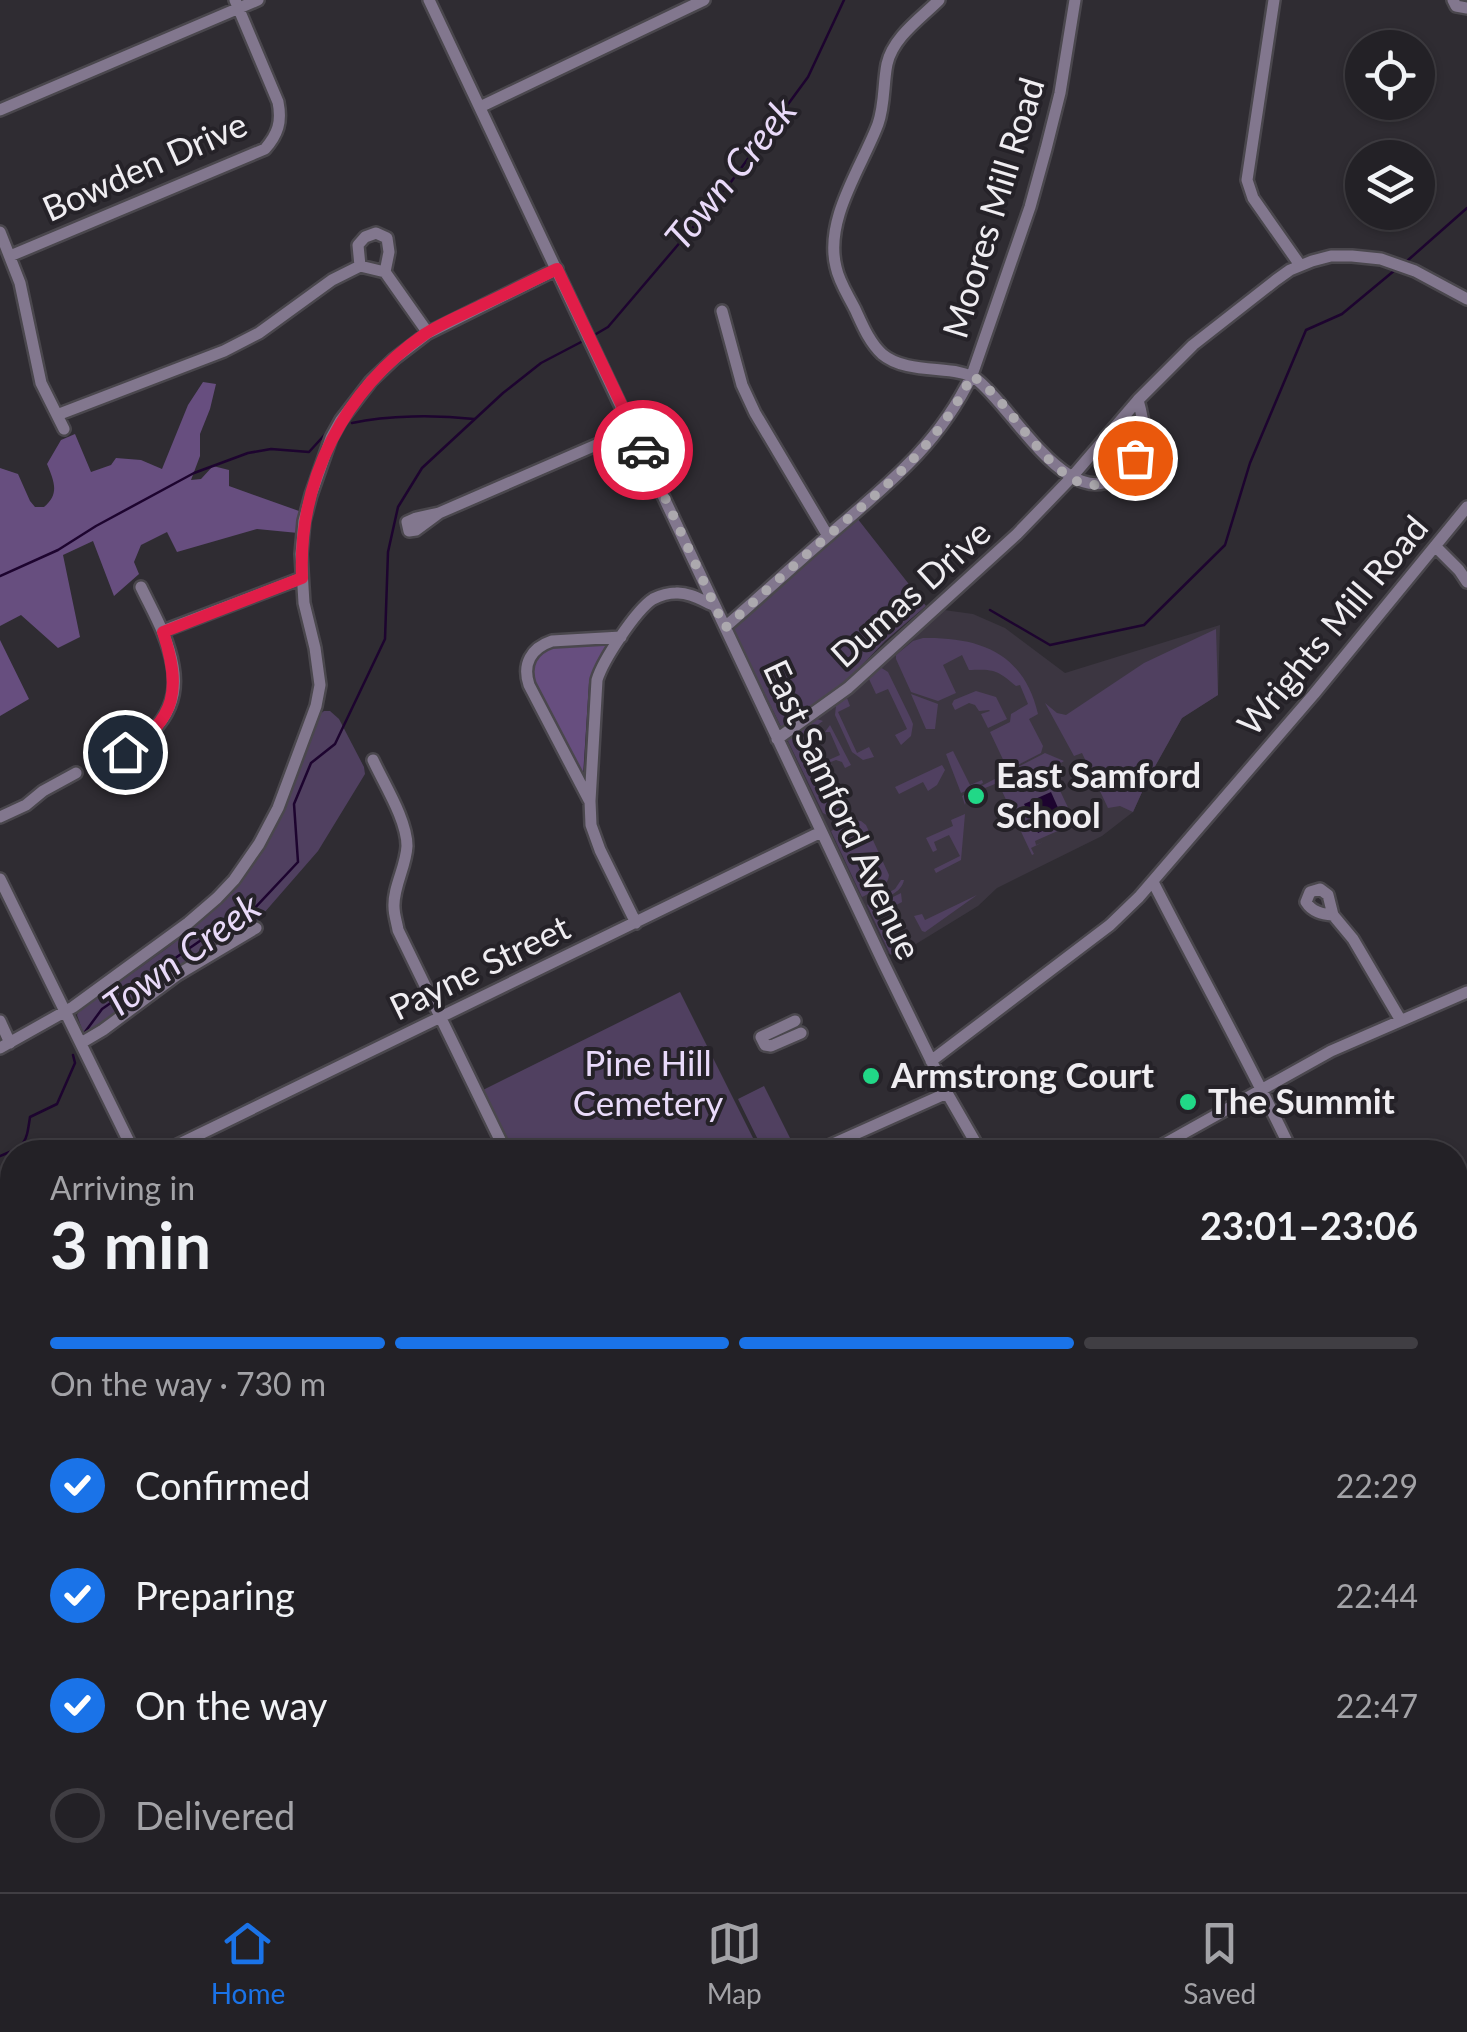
<!DOCTYPE html>
<meta charset="utf-8">
<style>
:root{--surface:#232126;--page:#2f2e32;--text:#f1f3f6;--muted:#a3a3a7;--line:#403e43;--accent:#1a73e8}
body{margin:0;font-family:Lato,sans-serif;background:var(--page);color:var(--text);height:100vh;display:flex;flex-direction:column;font-size:38px;white-space:nowrap}
*{box-sizing:border-box;margin:0}
p{font-size:32px;color:var(--muted)}
.icon{flex:none;width:55px;height:55px;fill:none;stroke:currentColor;stroke-width:2;stroke-linecap:round;stroke-linejoin:round}
.map{position:relative;flex:1;overflow:hidden}
.details{position:absolute;left:0px;top:1140px;width:1468px;height:752px;display:flex;flex-direction:column;background:var(--surface);border-radius:40px 40px 0 0;box-shadow:0 2px 8px #0004,0 0 0 2px var(--line)}
.details>*{flex:none}
.tools{position:absolute;left:1345px;top:30px;display:grid;gap:20px}
.tools a{display:grid;place-items:center;width:90px;height:90px;border-radius:50%;background:var(--surface);box-shadow:0 2px 8px #0004,0 0 0 2px var(--line);font-size:50px}
.pin{position:absolute;display:grid;place-items:center;width:85px;height:85px;color:#fff;margin:-42px;border:5px solid #fff;border-radius:50%;box-shadow:0 2px 10px #0007}
.courier{position:absolute;display:grid;place-items:center;width:100px;height:100px;margin:-50px;border:8px solid #e11d48;border-radius:50%;background:#fff;color:#222;box-shadow:0 2px 12px #0007}
.head em{font-style:normal;font-weight:700}
.head div{display:flex;flex-direction:column-reverse}
.head{display:flex;align-items:center;justify-content:space-between;height:170px;padding:0 50px}
h1{font-size:65px;font-weight:700;line-height:75px}
.bar{display:grid;grid-template-columns:repeat(4,1fr);gap:15px 10px;align-content:center;height:120px;padding:0 50px}
.bar i{height:12px;border-radius:8px;background:var(--line)}
.bar .selected{background:var(--accent)}
.bar p{grid-column:span 4}
ol{padding:0 50px;list-style:none}
li{display:flex;align-items:center;gap:30px;height:110px}
li p{margin-inline-start:auto}
li .icon{padding:10px;border-radius:50%;background:var(--accent);color:#fff;stroke-width:4}
li:last-child{color:var(--muted)}
li i{width:55px;height:55px;border:5px solid var(--line);border-radius:50%}
.dock{display:flex;justify-content:space-around;align-items:center;height:140px;border-top:2px solid var(--line);background:var(--surface);font-size:28px;color:var(--muted)}
.dock a{display:grid;justify-items:center;gap:5px}
.dock .selected{color:var(--accent)}
.map>svg:first-child{display:block}
.built{fill:#3c3641}
.green{fill:#504060}
.forest{fill:#674e7f}
.water{fill:#1d042f}
.lines{fill:none;stroke-linecap:round;stroke-linejoin:round}
.stream{stroke:#1d042f;stroke-width:2.5}
.minor-casing{stroke:#4a474d;stroke-width:16}
.major-casing{stroke:#4a474d;stroke-width:19}
.minor{stroke:#82778e;stroke-width:11}
.major{stroke:#d8c1f0;stroke-width:14}
.done{stroke:#aca9ae;stroke-width:10;stroke-dasharray:0 18}
.route{stroke:#e11d48;stroke-width:12}
.poi-dot{fill:#21d887;stroke:#252228;stroke-width:4}
.labels{text-anchor:middle;stroke-width:8;stroke-linejoin:round;paint-order:stroke}
.street-label{font-size:35px;fill:#efedf1;stroke:#252228}
.poi-label{font-size:35px;font-weight:bold;fill:#efedf1;stroke:#252228;text-anchor:start}
.park-label{font-size:35px;fill:#e9dafa;stroke:#252228}
.water-label{font-size:38px;font-style:italic;fill:#e9daf9;stroke:#252228}
</style>
<div class="map">
<svg width="1467" height="1892" viewBox="0 0 1467 1892">
<rect width="100%" height="100%" fill="#2f2c32"/>
<!-- built -->
<path class="built" d="M 944,610 L 973,614 L 1005,628 L 1065,673 L 1220,625 L 1218,695 L 1182,718 L 1148,779 L 1133,812 L 1102,836 L 997,888 L 978,906 L 898,955 L 891,955 L 885,952 L 783,738 L 834,705 L 863,682 L 911,632 Z
M 1467,1238 L 1467,1892 L 0,1892 L 0,1706 L 12,1700 L 12,1880 L 1455,1880 L 1455,1242 Z"/>
<!-- green -->
<path class="green" d="M 857,518 L 926,606 L 885,641 L 843,685 L 782,729 L 732,627 Z
M 1216,629 L 1218,695 L 1182,718 L 1148,779 L 1133,812 L 1120,806 L 1108,808 L 1082,753 L 1074,756 L 1045,703 L 1057,713 L 1066,715 L 1144,663 Z
M 923,638 C 980,637 1024,653 1038,714 L 1029,719 L 1043,746 L 1041,753 L 1008,770 L 990,732 L 1010,722 L 1011,714 L 1028,704 L 1020,685 L 1016,686 C 997,670 994,669 969,670 L 962,655 L 943,665 L 956,693 L 938,701 L 911,692 L 896,659 L 896,655 L 913,641 Z
M 880,667 L 888,672 L 910,717 L 913,724 L 911,736 L 901,745 L 895,735 L 907,729 L 888,689 L 876,694 L 869,679 Z
M 976,691 L 996,697 L 1007,719 L 988,728 L 981,714 L 990,711 L 989,710 L 979,711 L 975,705 L 969,703 L 955,710 L 952,704 L 954,700 Z
M 911,694 L 938,704 L 935,729 L 926,729 Z
M 847,698 L 850,706 L 838,712 L 857,753 L 869,747 L 874,757 L 863,760 L 852,752 L 835,715 L 836,706 Z
M 324,711 L 330,711 L 339,719 L 364,767 L 365,774 L 318,851 L 257,921 L 93,1033 L 83,1032 L 77,1015 L 80,1009 C 135,970 198,933 241,879 C 277,834 301,768 320,714 Z
M 817,719 L 823,721 L 806,733 L 806,735 L 802,739 L 815,766 L 840,755 L 830,732 L 825,732 L 830,725 L 851,765 L 845,768 L 842,762 L 836,760 L 823,765 L 821,772 L 840,811 L 829,816 L 823,813 L 787,739 Z
M 953,751 L 970,785 L 982,780 L 983,783 L 961,793 L 946,754 Z
M 1045,753 L 1064,761 L 1059,764 L 1063,773 L 1054,778 L 1072,816 L 1071,825 L 1035,841 L 1036,845 L 1043,842 L 1031,848 L 1034,854 L 1032,855 L 1001,789 L 1005,780 L 985,788 L 985,790 L 966,800 L 965,805 L 962,796 Z
M 942,765 L 945,770 L 937,785 L 928,791 L 923,782 L 899,794 L 895,787 Z
M 965,814 L 961,860 L 936,873 L 934,869 L 960,856 L 949,835 L 934,842 L 937,850 L 933,852 L 926,838 L 953,826 L 951,820 Z
M 853,820 L 861,821 L 866,825 L 889,875 C 888,888 874,891 862,897 L 831,831 Z
M 901,880 L 904,880 C 901,894 886,896 875,903 L 877,905 L 901,893 L 902,902 L 877,915 L 888,938 L 892,942 L 906,942 L 905,948 C 900,952 896,956 890,954 L 867,905 L 895,889 Z
M 977,895 L 925,932 L 922,931 L 914,916 L 922,914 L 925,920 Z
M 680,992 L 760,1152 L 506,1152 L 477,1093 Z
M 764,1086 L 797,1152 L 764,1152 L 738,1099 Z
M 1467,1246 L 1467,1338 L 1455,1314 L 1455,1251 Z
M 1467,1523 L 1467,1650 L 1455,1656 L 1455,1529 Z
M 170,1880 L 504,1880 L 511,1892 L 146,1892 Z
M 933,1880 L 977,1880 L 983,1892 L 908,1892 Z
M 1072,1880 L 1104,1880 L 1108,1890 L 1107,1892 L 1078,1892 Z
M 1181,1880 L 1232,1880 L 1224,1892 L 1188,1892 Z"/>
<!-- forest -->
<path class="forest" d="M 203,382 L 216,384 L 210,409 L 200,434 L 200,456 L 191,480 L 201,479 L 213,466 L 229,470 L 229,486 L 299,511 L 298,533 L 257,529 L 177,552 L 167,532 L 141,545 L 134,562 L 139,574 L 114,596 L 93,541 L 63,555 L 80,637 L 58,648 L 21,615 L 0,626 L 0,468 L 18,474 L 30,501 L 35,507 L 44,507 C 60,494 54,481 47,464 L 61,440 L 75,434 L 91,472 L 111,465 L 116,458 L 141,460 L 162,469 L 188,405 Z
M 0,640 L 29,699 L 0,716 Z
M 615,641 L 595,667 L 589,683 L 583,776 L 535,682 C 519,637 588,643 615,641 Z
M 1455,1271 L 1461,1286 L 1467,1282 L 1467,1341 C 1455,1323 1455,1293 1455,1271 Z
M 1467,1560 L 1467,1649 L 1455,1655 L 1455,1609 L 1464,1602 L 1455,1581 L 1462,1574 L 1463,1565 Z"/>
<!-- water -->
<path class="water" d="M 1051,792 L 1064,821 L 1038,833 L 1024,804 Z"/>
<g class="lines">
<!-- stream -->
<path class="stream" d="M 1407,261 L 1467,208
M 596,334 L 608,327 L 728,186 L 808,77 L 844,0
M 352,423 C 388,415 437,415 474,419
M 0,576 L 58,550 L 96,526 L 194,473 L 248,453 L 271,449 L 309,452 L 329,430
M 990,610 L 1050,645 L 1144,625 L 1225,545 L 1250,463 L 1306,330 L 1342,314 L 1395,270
M 85,1032 L 102,1009 L 207,936 L 253,910 L 298,862 L 294,804 L 311,763 L 335,744 L 385,639 L 388,552 L 398,507 L 422,468 L 503,393 L 541,363 L 583,341
M 0,1156 C 26,1146 26,1144 30,1117 L 57,1104 L 75,1063 L 73,1055
M 1462,1601 L 1467,1596"/>
<!-- minor casing -->
<g class="minor-casing">
<path id="minor" d="M 429,0 L 884,964 L 947,1093 L 981,1152
M 939,0 C 921,18 893,37 887,64 C 883,84 885,104 878,124 C 862,167 824,219 836,267 C 839,282 848,295 855,309 C 862,324 869,342 882,354 C 908,376 956,364 976,379 C 1015,408 1076,531 1130,464 C 1148,442 1145,425 1138,400 L 1193,345 L 1276,280 L 1290,270 L 1312,261 L 1331,256 L 1352,256 L 1381,259 L 1415,271 L 1467,299
M 1274,0 L 1247,180 L 1253,198 L 1300,265
M 1453,0 L 1456,6 L 1467,8
M 480,107 L 704,0
M 0,110 L 258,0
M 0,232 L 20,283 L 41,383 L 64,429
M 10,256 L 265,149 C 278,134 282,122 278,102 L 235,0
M 360,266 L 358,245 L 365,237 L 376,233 L 387,238 L 389,252 L 385,272
M 722,311 L 742,385 L 755,413 L 828,536
M 57,415 L 224,351 L 259,333 L 332,280 L 360,266 L 385,272 L 428,333
M 439,513 L 633,429
M 439,513 L 416,530 L 409,531 L 407,522 L 416,518 Z
M 1435,546 L 1459,570 L 1467,582
M 725,627 C 760,597 794,565 829,535 C 888,484 937,447 972,375 L 1030,207 L 1046,149 L 1060,93 L 1075,0
M 163,631 L 302,578
M 777,739 L 848,688 L 1017,534 L 1071,478 L 1138,400
M 373,760 C 384,784 407,820 407,846 C 406,867 393,887 394,907 C 394,915 397,923 398,930 L 506,1152
M 93,764 C 138,750 183,720 173,666 C 168,637 153,612 141,587
M 589,800 L 529,685 C 522,664 531,648 552,641 L 621,637
M 0,817 L 26,805 L 43,791 L 76,773
M 0,879 L 134,1152
M 1153,882 C 1199,972 1249,1061 1292,1152
M 1320,889 L 1328,895 L 1333,915 C 1322,914 1312,912 1306,902 L 1310,892 Z
M 1333,915 L 1353,939 L 1400,1019
M 636,923 L 600,850 L 591,825 L 590,801 L 597,680 C 603,660 636,610 653,599 C 659,596 669,593 676,593 C 689,592 703,601 715,606
M 0,1021 L 10,1043
M 795,1021 L 761,1037 L 765,1045 L 771,1046 L 801,1033
M 81,1043 L 103,1030 L 177,975 L 256,928
M 0,1048 L 73,1007 L 188,923 L 217,898 L 234,880 L 259,844 L 278,808 L 316,706 L 320,685 L 315,648 L 304,603 L 301,554 L 304,521 L 311,495 L 331,438 L 341,420 L 371,381 L 394,359 L 428,333 L 557,269
M 931,1061 L 1110,925 L 1139,897 L 1314,694 L 1467,507
M 163,1152 L 821,832
M 815,1152 L 947,1093
M 1150,1152 L 1331,1051 L 1467,992
M 0,1181 L 12,1178
M 0,1233 L 4,1227 L 12,1224
M 0,1241 L 3,1246 L 12,1250
M 1455,1333 L 1467,1358
M 1455,1518 L 1467,1512
M 0,1616 L 12,1643
M 0,1706 L 12,1700
M 1450,1880 L 1457,1892"/>
</g>
<!-- major casing -->
<g class="major-casing">
<path id="major" d="M 1455,1242 L 1467,1238
M 130,1887 L 146,1887 L 161,1880"/>
</g>
<!-- minor -->
<use href="#minor" class="minor"/>
<!-- major -->
<use href="#major" class="major"/>
</g>
<g class="lines">
<!-- done -->
<path class="done" d="M 643,450 L 725,628 C 759,597 794,565 829,535 C 888,484 937,447 972,375 C 980,382 988,388 995,396 C 1018,419 1056,482 1090,485 C 1109,486 1124,472 1135,458"/>
<!-- route -->
<path class="route" d="M 125,752 C 178,720 181,687 163,632 L 302,578 C 298,480 344,390 425,334 C 442,323 462,315 480,306 C 506,294 531,281 557,269 L 643,450"/>
</g>
<!-- markers -->
<g class="poi-dot">
<circle cx="976" cy="796" r="10"/>
<circle cx="871" cy="1076" r="10"/>
<circle cx="1188" cy="1102" r="10"/>
</g>
<g class="labels">
<!-- street labels -->
<g class="street-label">
<text transform="translate(145 167) rotate(-24)" y="12">Bowden Drive</text>
<text transform="translate(994 208) rotate(-73)" y="12">Moores Mill Road</text>
<text transform="translate(911 594) rotate(-42)" y="12">Dumas Drive</text>
<text transform="translate(1333 626) rotate(-50)" y="12">Wrights Mill Road</text>
<text transform="translate(842 810) rotate(65)" y="12">East Samford Avenue</text>
<text transform="translate(480 968) rotate(-26)" y="12">Payne Street</text>
</g>
<!-- poi labels -->
<g class="poi-label">
<text x="996" y="788">East Samford<tspan x="996" dy="40">School</tspan></text>
<text x="891" y="1088">Armstrong Court</text>
<text x="1208" y="1114">The Summit</text>
</g>
<!-- park labels -->
<g class="park-label">
<text x="648" y="1076">Pine Hill<tspan x="648" dy="40">Cemetery</tspan></text>
</g>
<!-- water labels -->
<g class="water-label">
<text transform="translate(731 174) rotate(-51)" y="13">Town Creek</text>
<text transform="translate(182 956) rotate(-36)" y="13">Town Creek</text>
</g>
</g>
</svg>
<div class="tools">
<a><svg class="icon" aria-label="locate" viewBox="0 0 24 24"><circle cx="12" cy="12" r="6"/><path d="M12 2v4M12 18v4M2 12h4M18 12h4"/></svg></a>
<a><svg class="icon" aria-label="layers" viewBox="0 0 24 24"><path d="M12 4l9 5-9 5-9-5zM3 14l9 5 9-5"/></svg></a>
</div>
<div class="pin" style="left:1135px;top:458px;background:#ea580c"><svg class="icon" aria-label="bag" viewBox="0 0 24 24"><path d="M5 8h14l-1 12H6zM9 8a3 3 0 0 1 6 0"/></svg></div>
<div class="pin" style="left:125px;top:752px;background:#1f2937"><svg class="icon" aria-label="home" viewBox="0 0 24 24"><path d="M3 11l9-7 9 7M6 9v11h12V9"/></svg></div>
<div class="courier" style="left:643px;top:450px"><svg class="icon" aria-label="car" viewBox="0 0 24 24"><path d="M5 17H2v-5l4-1 3-4h7l3 4 3 1v5h-3M9 17h6M6 11h13"/><circle cx="7" cy="17" r="2"/><circle cx="17" cy="17" r="2"/></svg></div>
<section class="details">
<div class="head"><div><h1>3 min</h1><p>Arriving in</p></div><em>23:01–23:06</em></div>
<div class="bar"><i class="selected"></i><i class="selected"></i><i class="selected"></i><i></i><p>On the way · 730 m</p></div>
<ol>
<li><svg class="icon" aria-label="check" viewBox="0 0 24 24"><path d="M5 12l5 5 9-10"/></svg>Confirmed<p>22:29</p></li>
<li><svg class="icon" aria-label="check" viewBox="0 0 24 24"><path d="M5 12l5 5 9-10"/></svg>Preparing<p>22:44</p></li>
<li><svg class="icon" aria-label="check" viewBox="0 0 24 24"><path d="M5 12l5 5 9-10"/></svg>On the way<p>22:47</p></li>
<li><i></i>Delivered</li>
</ol>
</section>
</div>
<nav class="dock">
<a class="selected"><svg class="icon" aria-label="home" viewBox="0 0 24 24"><path d="M3 11l9-7 9 7M6 9v11h12V9"/></svg>Home</a>
<a><svg class="icon" aria-label="map" viewBox="0 0 24 24"><path d="M3 6l6-2 6 2 6-2v14l-6 2-6-2-6 2zM9 4v14M15 6v14"/></svg>Map</a>
<a><svg class="icon" aria-label="saved" viewBox="0 0 24 24"><path d="M7 4h10v16l-5-4-5 4z"/></svg>Saved</a>
</nav>
